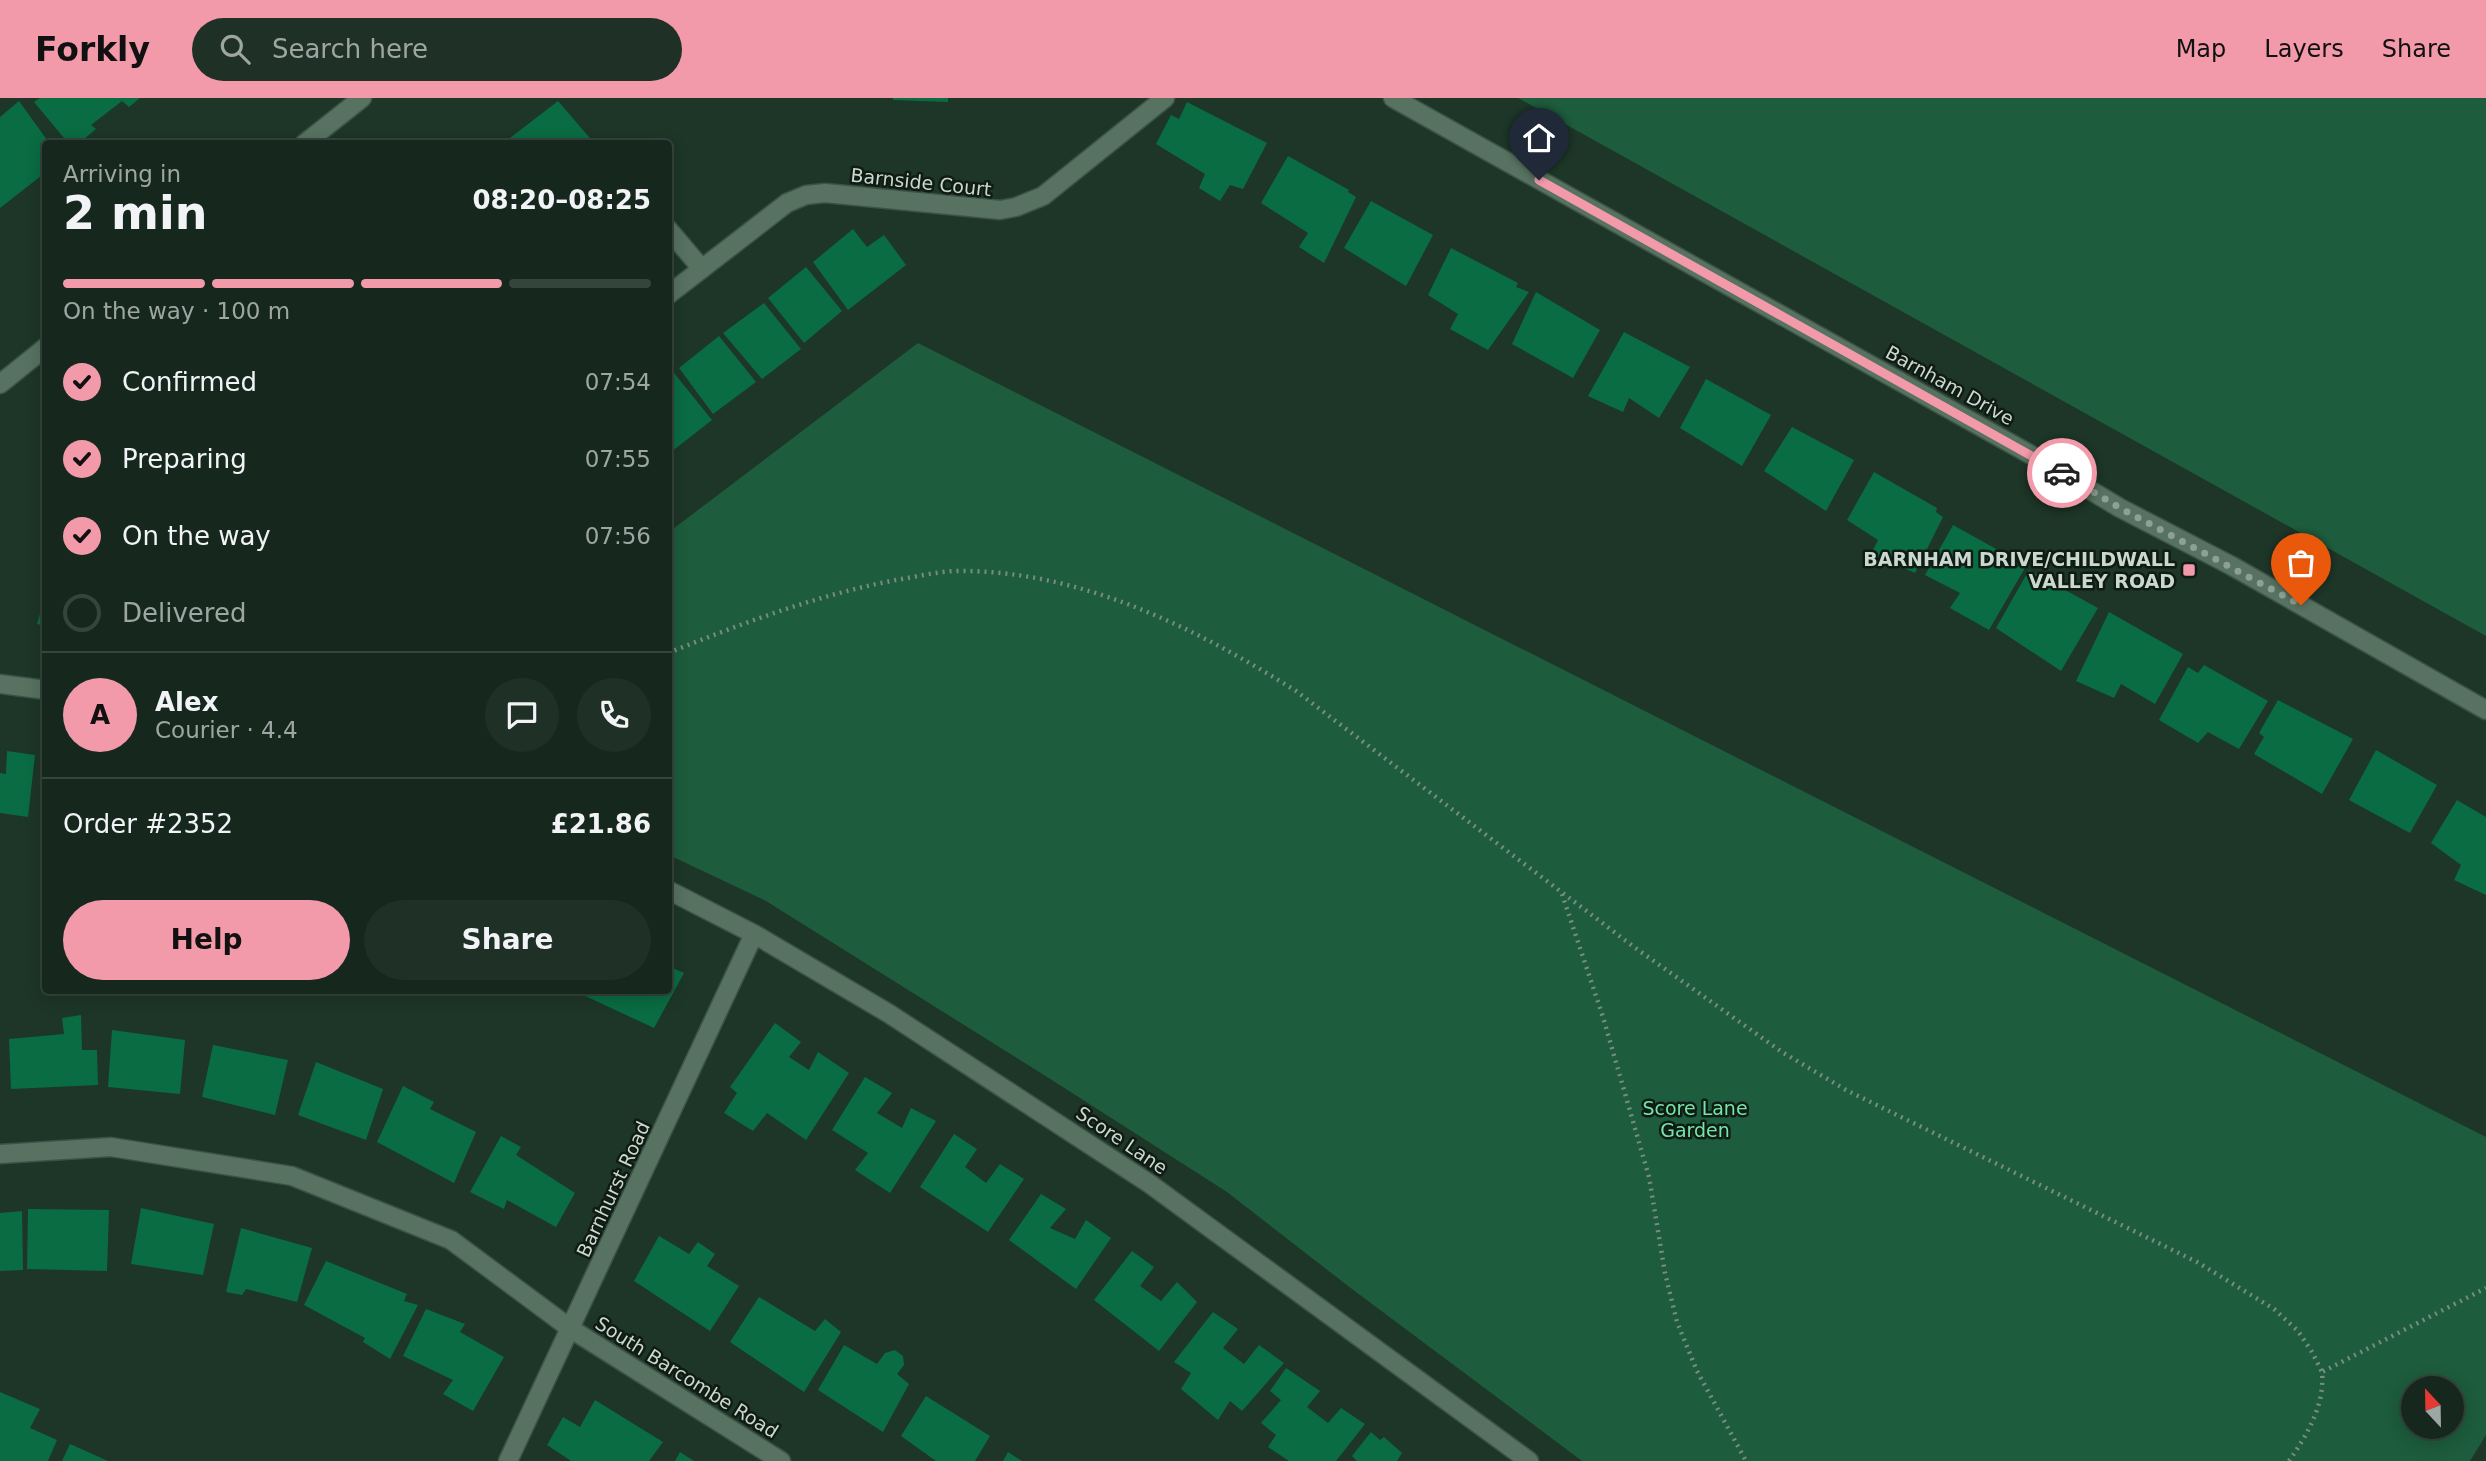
<!DOCTYPE html>
<meta charset="utf-8">
<style>
:root{--surface:#16281e;--page:#1f3027;--text:#f1f3f6;--muted:#9ea6a4;--line:#35443c;--accent:#f39aaa}
body{margin:0;font-family:"DejaVu Sans",sans-serif;background:var(--page);color:var(--text);height:100vh;display:flex;flex-direction:column;font-size:26px;white-space:nowrap}
*{box-sizing:border-box;margin:0}
p{font-size:23px;color:var(--muted)}
.icon{flex:none;width:38px;height:38px;fill:none;stroke:currentColor;stroke-width:2;stroke-linecap:round;stroke-linejoin:round}
.map{position:relative;flex:1;overflow:hidden}
.sheet{position:absolute;left:42px;top:42px;width:630px;height:854px;display:flex;flex-direction:column;background:var(--surface);border-radius:7px;box-shadow:0 4px 18px #0003,0 0 0 2px var(--line)}
.sheet>*{flex:none}
.needle{width:46px;rotate:338deg}
.fabs{position:absolute;left:2401px;top:1278px;display:grid;gap:14px}
.fabs a{display:grid;place-items:center;width:63px;height:63px;border-radius:50%;background:var(--surface);box-shadow:0 4px 18px #0003,0 0 0 2px var(--line);font-size:35px}
.pin{position:absolute;display:grid;place-items:center;width:60px;height:60px;color:#fff;margin:-72px -30px;border-radius:50% 50% 50% 0;rotate:-45deg;box-shadow:0 0 7px #0007}
.pin .icon{rotate:45deg}
.courier{position:absolute;display:grid;place-items:center;width:70px;height:70px;margin:-35px;border:5px solid #f39aaa;border-radius:50%;background:#fff;color:#222;box-shadow:0 2px 9px #0007}
.summary em{font-style:normal;font-weight:700}
.summary div{display:flex;flex-direction:column-reverse}
.summary{display:flex;align-items:center;justify-content:space-between;height:119px;padding:0 21px}
h1{font-size:46px;font-weight:700;line-height:52px}
.bar{display:grid;grid-template-columns:repeat(4,1fr);gap:10px 7px;align-content:center;height:84px;padding:0 21px}
.bar i{height:9px;border-radius:5px;background:var(--line)}
.bar .on{background:var(--accent)}
.bar p{grid-column:span 4}
.line{display:flex;align-items:center;gap:18px;padding:0 21px;border-top:2px solid var(--line)}
.line div{flex:1}
.round{display:grid;place-items:center;flex:none;width:74px;height:74px;border-radius:37px;background:var(--page)}
ol{padding:0 21px;list-style:none}
li{display:flex;align-items:center;gap:21px;height:77px}
li p{margin-inline-start:auto}
li .icon{padding:7px;border-radius:50%;background:var(--accent);color:#111;stroke-width:4}
li:last-child{color:var(--muted)}
li i{width:38px;height:38px;border:4px solid var(--line);border-radius:50%}
.cta{display:flex;gap:14px;margin-top:auto;padding:14px 21px}
.cta a{flex:1;height:80px;border-radius:42px;background:var(--accent);color:#111;font-size:28px;font-weight:700;line-height:80px;text-align:center}
.cta a+a{background:var(--page);color:var(--text)}
header{display:flex;align-items:center;gap:42px;box-sizing:border-box;height:98px;padding:0 35px;background:var(--accent);color:#111}
header strong{font-size:33px}
nav{display:flex;gap:38px;margin-inline-start:auto;font-size:24px}
.search{width:490px;height:63px;background:var(--page);display:flex;align-items:center;gap:18px;box-sizing:border-box;padding:0 24px;border-radius:38px;color:var(--muted);font-size:26px}
.map>svg:first-child{display:block}
.green{fill:#1d5c3c;fill-rule:evenodd}
.building{fill:#0a6c43}
.lines{fill:none;stroke-linecap:round;stroke-linejoin:round}
.street-casing{stroke:#3c5246;stroke-width:21}
.secondary-casing{stroke:#3c5246;stroke-width:21}
.path{stroke:#788c80;stroke-width:4.5;stroke-dasharray:2 5;stroke-linecap:butt}
.street{stroke:#577261;stroke-width:18}
.secondary{stroke:#577261;stroke-width:18}
.done{stroke:#8da095;stroke-width:7;stroke-dasharray:0 12.6}
.route{stroke:#f39aaa;stroke-width:9}
.poi-dot{fill:#f39aaa;stroke:#101b14;stroke-width:2.5}
.labels{text-anchor:middle;stroke-width:5;stroke-linejoin:round;paint-order:stroke}
.street-label{font-size:19px;fill:#cad9cf;stroke:#101b14}
.poi-label{font-size:19px;font-weight:bold;fill:#cad9cf;stroke:#101b14;text-anchor:end}
.park-label{font-size:19px;fill:#75e6a9;stroke:#101b14}
</style>
<header>
<strong>Forkly</strong>
<div class="search"><svg class="icon" aria-label="search" viewBox="0 0 24 24"><circle cx="10" cy="10" r="6"/><path d="M15 15l6 6"/></svg>Search here</div>
<nav><a>Map</a><a>Layers</a><a>Share</a></nav>
</header>
<div class="map">
<svg width="2486" height="1363" viewBox="0 0 2486 1363">
<rect width="100%" height="100%" fill="#1d3628"/>
<!-- green -->
<path class="green" d="M 1518,0 L 2486,0 L 2486,538 Z
M 918,245 L 2486,1039 L 2486,1337 L 2470,1363 L 1582,1363 L 1348,1188 L 1227,1094 L 1044,977 L 766,803 L 669,757 L 669,434 ZM 2413,1290 L 2452,1290 L 2452,1328 L 2413,1328 Z"/>
<!-- building -->
<path class="building" d="M 40,0 L 140,0 L 129,9 L 122,3 L 91,27 L 96,31 L 78,46 L 69,46 L 34,4 Z
M 893,0 L 948,0 L 948,4 L 893,2 Z
M 19,3 L 50,46 L 46,46 L 46,74 L 0,110 L 0,19 Z
M 558,3 L 595,46 L 502,46 Z
M 1187,4 L 1267,45 L 1243,91 L 1230,87 L 1220,103 L 1199,90 L 1205,76 L 1156,46 L 1171,17 L 1179,21 Z
M 1288,58 L 1349,92 L 1348,94 L 1356,99 L 1324,165 L 1299,149 L 1308,135 L 1261,105 Z
M 1371,103 L 1433,137 L 1406,188 L 1344,150 Z
M 853,131 L 867,149 L 884,137 L 906,167 L 848,212 L 813,164 Z
M 1451,150 L 1518,185 L 1516,189 L 1529,194 L 1488,252 L 1450,231 L 1458,216 L 1428,197 Z
M 806,169 L 842,213 L 804,245 L 768,200 Z
M 1536,194 L 1600,232 L 1573,280 L 1512,246 Z
M 764,205 L 801,251 L 762,281 L 723,235 Z
M 1624,234 L 1690,269 L 1659,320 L 1629,300 L 1623,314 L 1588,298 Z
M 719,238 L 756,284 L 713,316 L 679,270 Z
M 674,275 L 712,322 L 671,354 L 668,352 L 668,280 Z
M 1706,281 L 1771,317 L 1742,368 L 1680,330 Z
M 1792,329 L 1854,362 L 1826,413 L 1764,373 Z
M 1874,374 L 1937,410 L 1936,414 L 1943,419 L 1915,475 L 1871,456 L 1878,442 L 1847,422 Z
M 1953,427 L 2016,462 L 2015,468 L 2025,470 L 1989,532 L 1950,510 L 1960,495 L 1925,477 Z
M 2029,472 L 2098,510 L 2061,573 L 1996,530 Z
M 45,499 L 46,499 L 46,528 L 37,526 Z
M 2109,514 L 2183,556 L 2155,606 L 2121,586 L 2114,600 L 2076,583 Z
M 2204,567 L 2268,603 L 2239,651 L 2208,634 L 2198,645 L 2159,622 L 2188,569 L 2198,575 Z
M 2278,602 L 2353,641 L 2322,696 L 2254,656 L 2264,639 L 2259,635 Z
M 2376,652 L 2437,687 L 2410,735 L 2349,702 Z
M 7,653 L 35,657 L 28,719 L 0,715 L 0,675 L 6,676 Z
M 2457,702 L 2486,719 L 2486,797 L 2454,782 L 2461,767 L 2431,745 Z
M 668,868 L 684,875 L 654,930 L 581,896 L 582,892 L 668,892 Z
M 81,917 L 82,952 L 97,952 L 98,987 L 11,991 L 9,941 L 64,936 L 62,920 Z
M 775,925 L 801,944 L 789,959 L 809,972 L 818,954 L 849,975 L 806,1042 L 767,1015 L 753,1033 L 724,1015 L 737,995 L 730,989 Z
M 112,932 L 185,942 L 180,996 L 108,989 Z
M 213,947 L 288,962 L 275,1017 L 202,999 Z
M 316,964 L 383,991 L 366,1042 L 298,1017 Z
M 865,979 L 892,995 L 877,1015 L 902,1030 L 911,1010 L 936,1023 L 890,1095 L 855,1072 L 868,1055 L 832,1032 Z
M 403,988 L 434,1004 L 430,1011 L 476,1034 L 454,1085 L 377,1044 Z
M 954,1036 L 977,1051 L 965,1069 L 986,1085 L 1000,1066 L 1024,1081 L 988,1134 L 920,1089 Z
M 501,1038 L 521,1049 L 516,1057 L 575,1095 L 556,1129 L 507,1102 L 504,1111 L 470,1094 Z
M 1041,1096 L 1066,1111 L 1050,1130 L 1075,1141 L 1086,1122 L 1111,1140 L 1076,1191 L 1009,1142 Z
M 141,1110 L 214,1126 L 203,1177 L 131,1166 Z
M 28,1111 L 109,1112 L 107,1173 L 27,1171 Z
M 22,1113 L 23,1172 L 0,1173 L 0,1115 Z
M 241,1130 L 312,1150 L 297,1204 L 246,1191 L 242,1197 L 226,1194 Z
M 659,1138 L 689,1156 L 698,1144 L 715,1156 L 707,1168 L 739,1188 L 710,1233 L 634,1183 Z
M 1132,1153 L 1154,1169 L 1140,1188 L 1161,1203 L 1177,1184 L 1197,1204 L 1159,1253 L 1094,1202 Z
M 326,1163 L 407,1196 L 404,1203 L 418,1207 L 390,1261 L 363,1244 L 365,1240 L 304,1207 Z
M 759,1199 L 815,1233 L 825,1221 L 841,1234 L 804,1294 L 730,1244 Z
M 426,1211 L 465,1226 L 460,1234 L 504,1259 L 473,1313 L 443,1296 L 453,1282 L 403,1258 Z
M 1213,1214 L 1238,1231 L 1223,1250 L 1244,1266 L 1259,1247 L 1284,1265 L 1242,1313 L 1230,1303 L 1218,1322 L 1181,1291 L 1191,1275 L 1174,1264 Z
M 844,1247 L 877,1266 L 885,1255 L 895,1252 L 903,1258 L 904,1267 L 897,1276 L 909,1286 L 883,1334 L 818,1292 Z
M 1286,1270 L 1320,1293 L 1307,1309 L 1328,1325 L 1341,1310 L 1365,1326 L 1336,1363 L 1289,1363 L 1268,1349 L 1276,1337 L 1261,1325 L 1281,1302 L 1270,1293 Z
M 0,1294 L 40,1311 L 30,1330 L 57,1342 L 48,1363 L 0,1363 Z
M 926,1298 L 990,1338 L 975,1363 L 936,1363 L 901,1338 Z
M 595,1302 L 663,1344 L 649,1363 L 571,1363 L 547,1347 L 563,1319 L 580,1329 Z
M 1371,1334 L 1380,1342 L 1384,1339 L 1402,1355 L 1397,1363 L 1357,1363 L 1352,1358 Z
M 70,1346 L 108,1363 L 62,1363 Z
M 680,1354 L 694,1363 L 675,1363 Z
M 1008,1354 L 1022,1363 L 1003,1363 Z"/>
<g class="lines">
<!-- street casing -->
<g class="street-casing">
<path id="street" d="M 668,131 L 702,171
M 668,197 L 787,105 L 806,97 L 825,95 L 1000,112 L 1016,109 L 1043,98 L 1165,0
M 0,586 L 46,592
M 668,792 L 754,836 L 888,915 L 1150,1086 L 1529,1363
M 0,1056 L 111,1049 L 292,1078 L 451,1142 L 571,1231 L 781,1363
M 508,1363 L 754,836"/>
</g>
<!-- secondary casing -->
<g class="secondary-casing">
<path id="secondary" d="M 1393,0 L 2042,363 L 2120,410 L 2232,468 L 2486,612
M 304,46 L 362,0
M 0,286 L 46,249"/>
</g>
<!-- path -->
<path class="path" d="M 668,555 C 743,525 817,497 896,482 C 915,479 935,474 954,473 C 1078,471 1194,529 1296,593 L 1634,849 L 1782,954 L 1846,992 L 2197,1164 L 2274,1211 L 2298,1233 L 2312,1254 L 2322,1274
M 1562,796 L 1603,919 L 1649,1079 L 1665,1175 L 1677,1224 L 1697,1273 L 1746,1363
M 2289,1363 C 2307,1337 2325,1307 2322,1274 L 2486,1190"/>
<!-- street -->
<use href="#street" class="street"/>
<!-- secondary -->
<use href="#secondary" class="secondary"/>
</g>
<g class="lines">
<!-- done -->
<path class="done" d="M 2062,375 L 2120,410 L 2301,507"/>
<!-- route -->
<path class="route" d="M 1539,82 L 2062,375"/>
</g>
<!-- markers -->
<rect class="poi-dot" x="2182" y="465" width="14" height="14" rx="3.5"/>
<g class="labels">
<!-- street labels -->
<g class="street-label">
<text transform="translate(921 84) rotate(6)" y="7">Barnside Court</text>
<text transform="translate(1950 287) rotate(29)" y="7">Barnham Drive</text>
<text transform="translate(1122 1042) rotate(34)" y="7">Score Lane</text>
<text transform="translate(613 1091) rotate(-65)" y="7">Barnhurst Road</text>
<text transform="translate(687 1279) rotate(32)" y="7">South Barcombe Road</text>
</g>
<!-- poi labels -->
<g class="poi-label">
<text x="2175" y="468">BARNHAM DRIVE/CHILDWALL<tspan x="2175" dy="22">VALLEY ROAD</tspan></text>
</g>
<!-- park labels -->
<g class="park-label">
<text x="1695" y="1017">Score Lane<tspan x="1695" dy="22">Garden</tspan></text>
</g>
</g>
</svg>
<div class="fabs">
<a><svg class="needle" viewBox="-14 -14 28 28"><path d="M0-13l5 13h-10z" fill="#e53935"/><path d="M0 13l5-13h-10z" fill="#9ea6a4"/></svg></a>
</div>
<div class="pin" style="left:2301px;top:507px;background:#ea580c"><svg class="icon" aria-label="bag" viewBox="0 0 24 24"><path d="M5 8h14l-1 12H6zM9 8a3 3 0 0 1 6 0"/></svg></div>
<div class="pin" style="left:1539px;top:82px;background:#1f2937"><svg class="icon" aria-label="home" viewBox="0 0 24 24"><path d="M3 11l9-7 9 7M6 9v11h12V9"/></svg></div>
<div class="courier" style="left:2062px;top:375px"><svg class="icon" aria-label="car" viewBox="0 0 24 24"><path d="M5 17H2v-5l4-1 3-4h7l3 4 3 1v5h-3M9 17h6M6 11h13"/><circle cx="7" cy="17" r="2"/><circle cx="17" cy="17" r="2"/></svg></div>
<section class="sheet">
<div class="summary"><div><h1>2 min</h1><p>Arriving in</p></div><em>08:20–08:25</em></div>
<div class="bar"><i class="on"></i><i class="on"></i><i class="on"></i><i></i><p>On the way · 100 m</p></div>
<ol>
<li><svg class="icon" aria-label="check" viewBox="0 0 24 24"><path d="M5 12l5 5 9-10"/></svg>Confirmed<p>07:54</p></li>
<li><svg class="icon" aria-label="check" viewBox="0 0 24 24"><path d="M5 12l5 5 9-10"/></svg>Preparing<p>07:55</p></li>
<li><svg class="icon" aria-label="check" viewBox="0 0 24 24"><path d="M5 12l5 5 9-10"/></svg>On the way<p>07:56</p></li>
<li><i></i>Delivered</li>
</ol>
<div class="line" style="height:126px"><b class="round" style="background:var(--accent);color:#111">A</b><div><b>Alex</b><p>Courier · 4.4</p></div><a class="round"><svg class="icon" aria-label="chat" viewBox="0 0 24 24"><path d="M4 5h16v11H9l-5 4z"/></svg></a><a class="round"><svg class="icon" aria-label="phone" viewBox="0 0 24 24"><path d="M5 4h4l2 5-3 2q2 4 5 5l2-3 5 2v4C11 20 4 13 5 4z"/></svg></a></div>
<div class="line" style="height:91px"><div>Order #2352</div><b>£21.86</b></div>
<div class="cta"><a>Help</a><a>Share</a></div>
</section>
</div>
